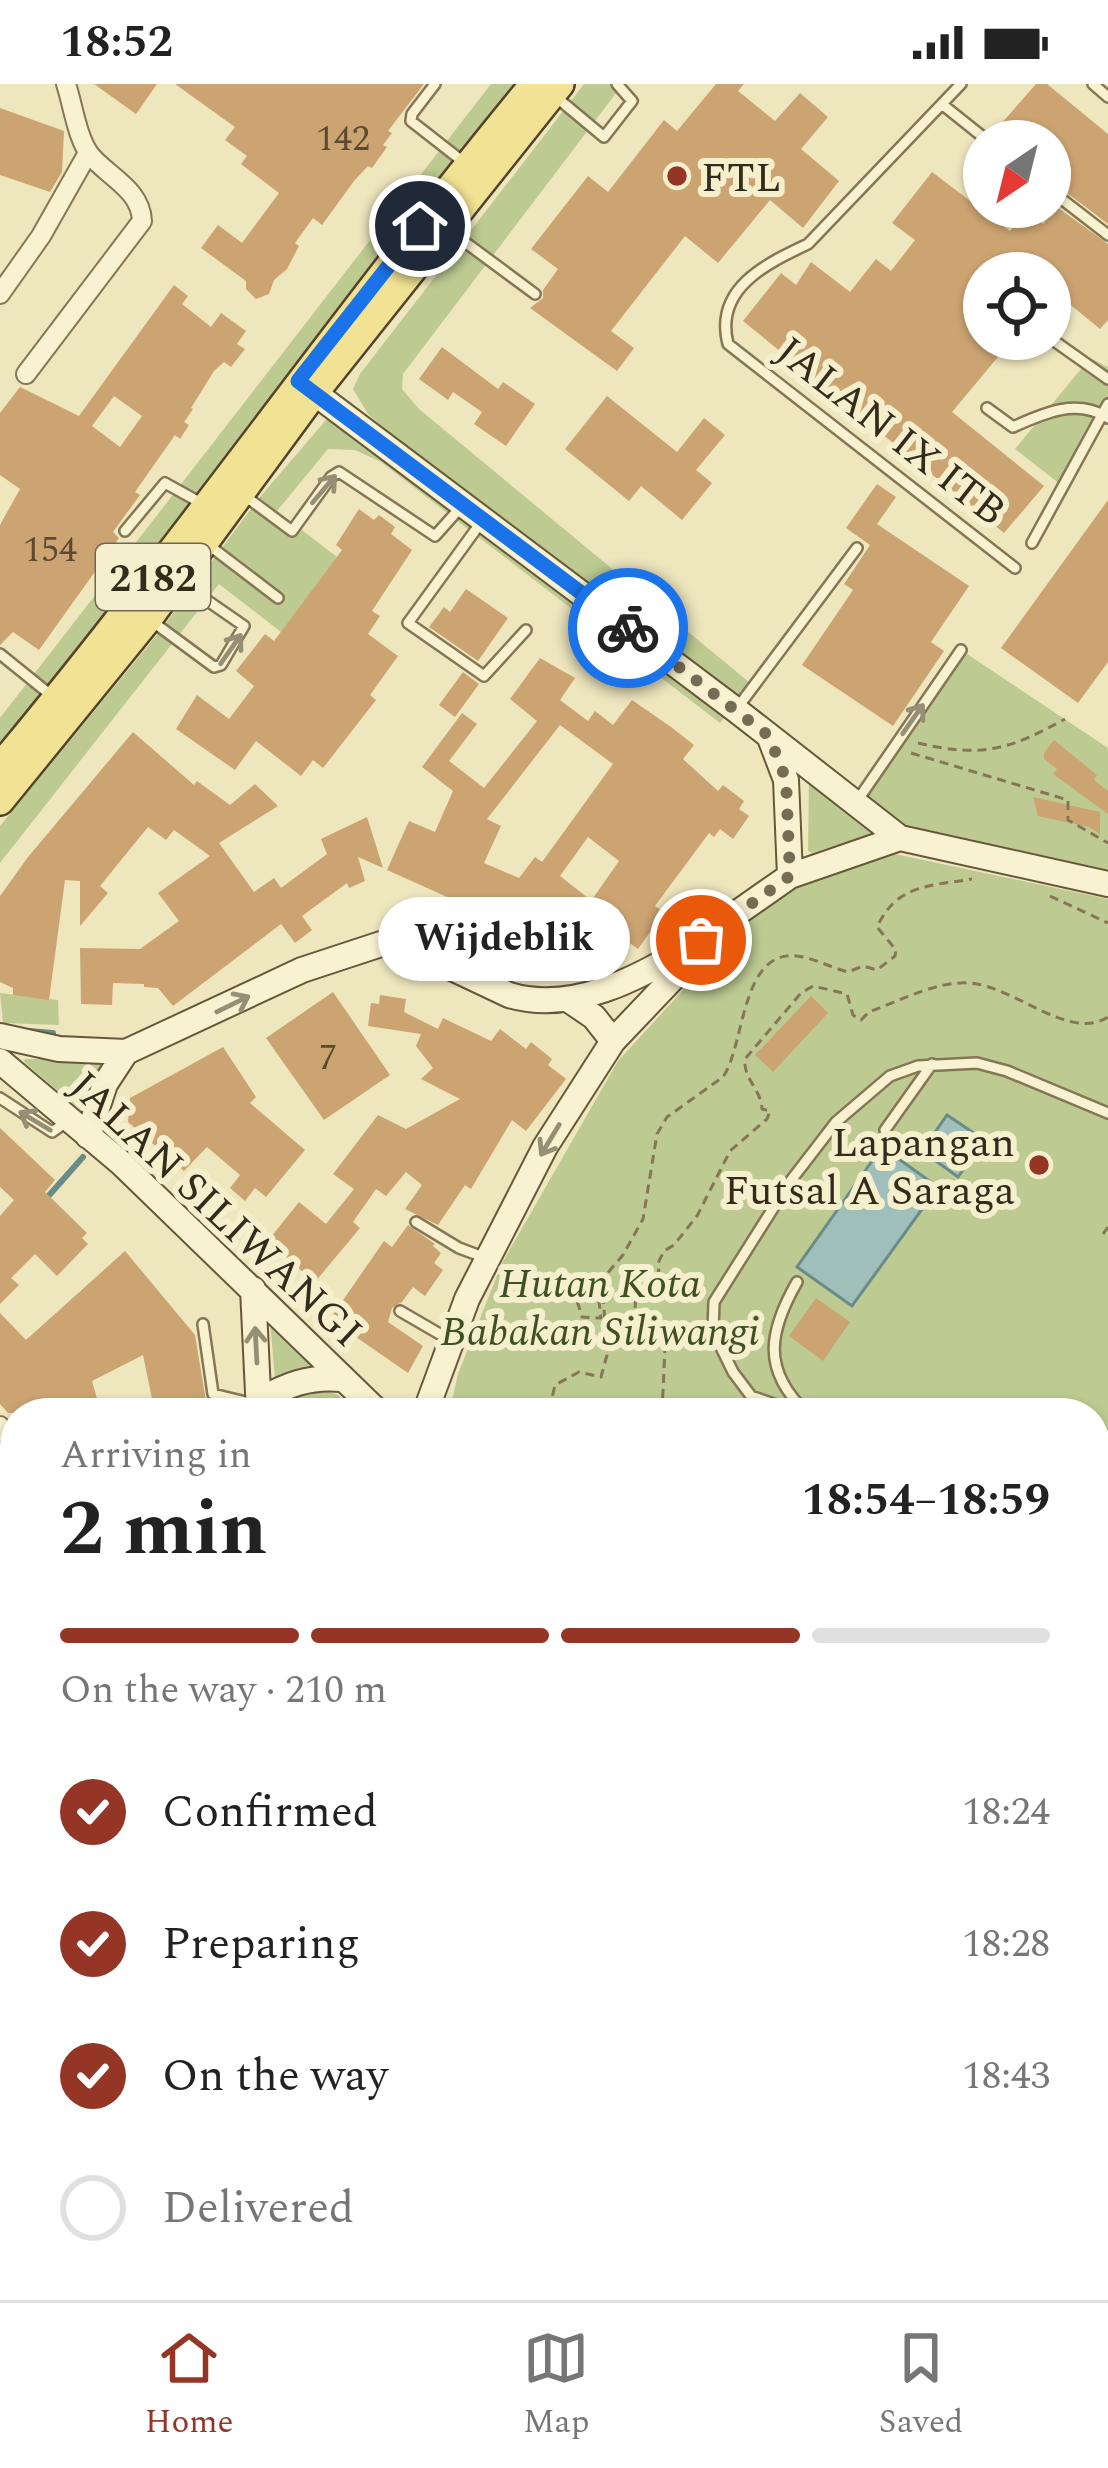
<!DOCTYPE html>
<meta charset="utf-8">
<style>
:root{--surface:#fff;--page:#f6f6f6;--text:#222;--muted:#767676;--line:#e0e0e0;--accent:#953526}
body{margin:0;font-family:Spectral,serif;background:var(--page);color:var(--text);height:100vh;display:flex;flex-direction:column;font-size:45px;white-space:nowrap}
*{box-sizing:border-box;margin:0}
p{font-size:39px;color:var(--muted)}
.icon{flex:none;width:66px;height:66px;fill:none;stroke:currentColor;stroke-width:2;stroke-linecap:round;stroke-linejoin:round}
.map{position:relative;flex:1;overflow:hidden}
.details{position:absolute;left:0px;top:1314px;width:1110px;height:903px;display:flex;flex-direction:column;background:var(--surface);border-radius:48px 48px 0 0;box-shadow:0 3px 9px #0004}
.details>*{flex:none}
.needle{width:78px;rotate:215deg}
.buttons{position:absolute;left:963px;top:36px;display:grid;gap:24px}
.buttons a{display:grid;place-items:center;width:108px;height:108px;border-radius:50%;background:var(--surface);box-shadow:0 3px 9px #0004;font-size:60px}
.pin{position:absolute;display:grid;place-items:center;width:102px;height:102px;color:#fff;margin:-51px;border:6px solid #fff;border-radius:50%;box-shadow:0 3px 12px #0007}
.courier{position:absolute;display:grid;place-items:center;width:120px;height:120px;margin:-60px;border:9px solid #1a73e8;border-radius:50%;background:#fff;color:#222;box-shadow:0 3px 15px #0007}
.bubble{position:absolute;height:84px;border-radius:42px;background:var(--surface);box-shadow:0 3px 9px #0004;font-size:39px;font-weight:700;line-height:84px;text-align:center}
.overview em{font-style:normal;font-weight:700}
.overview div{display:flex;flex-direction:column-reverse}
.overview{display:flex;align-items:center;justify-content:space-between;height:204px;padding:0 60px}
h1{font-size:78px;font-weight:700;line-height:90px}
.bar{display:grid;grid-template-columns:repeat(4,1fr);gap:18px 12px;align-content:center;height:144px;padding:0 60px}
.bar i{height:15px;border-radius:9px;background:var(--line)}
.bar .active{background:var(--accent)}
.bar p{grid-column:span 4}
ol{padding:0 60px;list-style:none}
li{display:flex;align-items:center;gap:36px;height:132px}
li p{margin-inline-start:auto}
li .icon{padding:12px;border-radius:50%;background:var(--accent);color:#fff;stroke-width:4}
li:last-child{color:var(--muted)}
li i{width:66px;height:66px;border:6px solid var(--line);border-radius:50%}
.status{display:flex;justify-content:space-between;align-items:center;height:84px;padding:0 60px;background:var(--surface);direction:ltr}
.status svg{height:33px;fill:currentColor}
.tab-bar{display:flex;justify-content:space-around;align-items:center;height:168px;border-top:3px solid var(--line);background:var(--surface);font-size:33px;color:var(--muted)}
.tab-bar a{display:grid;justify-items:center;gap:6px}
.tab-bar .active{color:var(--accent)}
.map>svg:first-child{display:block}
.green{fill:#bdcb92}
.water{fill:#a1bfba;stroke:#698c88;stroke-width:3}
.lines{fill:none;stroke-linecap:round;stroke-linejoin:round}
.stream{stroke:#698c88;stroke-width:6}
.building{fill:#cca472;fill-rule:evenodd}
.lane-casing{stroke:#857656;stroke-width:14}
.street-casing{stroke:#857656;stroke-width:22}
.secondary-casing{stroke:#67573a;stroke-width:28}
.primary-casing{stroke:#53432b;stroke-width:32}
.path{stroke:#857656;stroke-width:3;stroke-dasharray:9 6;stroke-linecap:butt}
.lane{stroke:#f9f2d0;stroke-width:9}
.street{stroke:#f9f2d0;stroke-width:18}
.secondary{stroke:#f9f2d0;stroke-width:24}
.primary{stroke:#f2e293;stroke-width:27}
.oneway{stroke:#978e76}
.done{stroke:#766c54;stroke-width:12;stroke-dasharray:0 21.6}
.route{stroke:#1a73e8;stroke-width:15}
.poi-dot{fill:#953526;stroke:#f5efcd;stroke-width:4.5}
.labels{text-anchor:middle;stroke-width:12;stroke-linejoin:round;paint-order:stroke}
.number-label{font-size:36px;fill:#5b4931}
.shield{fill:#f5efcd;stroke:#6f6650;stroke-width:3}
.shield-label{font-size:39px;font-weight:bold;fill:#352b1b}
.poi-label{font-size:42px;fill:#352b1b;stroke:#f5efcd;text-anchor:start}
.street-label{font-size:42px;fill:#352b1b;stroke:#f5efcd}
.park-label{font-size:42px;font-style:italic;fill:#3f5122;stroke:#f5efcd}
</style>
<div class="status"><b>18:52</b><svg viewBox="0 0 49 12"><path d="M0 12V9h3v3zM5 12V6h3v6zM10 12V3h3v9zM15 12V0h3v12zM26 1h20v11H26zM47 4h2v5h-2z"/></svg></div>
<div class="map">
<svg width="1108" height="2216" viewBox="0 0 1108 2216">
<rect width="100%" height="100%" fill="#eee6bd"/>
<!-- green -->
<path class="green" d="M 491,0 L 523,0 L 0,677 L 0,634 Z
M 584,0 L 623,0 L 403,290 L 402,305 L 419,325 L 750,599 L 736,618 L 386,346 L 368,330 L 353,305 L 360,290 Z
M 1090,274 L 1108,283 L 1108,320 L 1065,404 L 1015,365 Z
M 341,335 L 731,625 L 720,639 L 381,378 L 355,366 L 328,365 L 277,427 L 337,473 L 281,548 L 219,500 L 0,779 L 0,742 L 160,547 L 259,414 L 326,336 Z
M 961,566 L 1108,664 L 1108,801 L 900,754 L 856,720 Z
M 809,695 L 875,749 L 812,769 L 808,767 Z
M 890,769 L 1108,815 L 1108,1846 L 1095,1843 L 1095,1329 L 449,1329 L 458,1290 L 502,1179 L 618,977 L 759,823 L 802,792 Z
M 0,909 L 58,916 L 59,941 L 3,939 Z
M 25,975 L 103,975 L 81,1026 L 24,978 Z
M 269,1225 L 322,1278 L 275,1295 Z
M 316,1303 L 338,1311 L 356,1329 L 279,1329 L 288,1315 Z
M 1095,1874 L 1108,1877 L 1108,2004 L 1095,1994 Z
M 0,2021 L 15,2034 L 15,2099 L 0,2086 Z"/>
<!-- water -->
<path class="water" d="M 947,1031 L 984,1056 L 958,1093 L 922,1067 Z
M 882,1063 L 938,1103 L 852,1222 L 797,1183 Z"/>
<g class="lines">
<!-- stream -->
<path class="stream" d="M 29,947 L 53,949
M 109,1048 L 110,1041
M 44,1117 L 83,1073"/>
</g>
<!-- building -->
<path class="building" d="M 94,0 L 157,0 L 136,30 Z
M 175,0 L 424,0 L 388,47 L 392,49 L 383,61 L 387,63 L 372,84 L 368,82 L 354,97 L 322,141 L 313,134 L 295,159 L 299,162 L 287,185 L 274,196 L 269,210 L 256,215 L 246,205 L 246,197 L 201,164 L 218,141 L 242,159 L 279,109 L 241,80 L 247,72 L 225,56 L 235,43 Z
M 716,0 L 744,0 L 738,7 L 775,37 L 800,9 L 828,33 L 801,65 L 839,97 L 803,144 L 770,116 L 718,179 L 685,152 L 611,247 L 634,264 L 617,287 L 530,224 L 543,214 L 543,206 L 558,185 L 531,165 L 588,92 L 608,108 L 664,36 L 677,47 Z
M 1036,0 L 1047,0 L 1108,50 L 1108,140 L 1050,96 L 1050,57 L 1003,57 L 993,49 Z
M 0,24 L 64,47 L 62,88 L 50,108 L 0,91 Z
M 932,88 L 1010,147 L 1028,127 L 1043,140 L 1057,123 L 1108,160 L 1108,236 L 1100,245 L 1050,204 L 1050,189 L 984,189 L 984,255 L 1013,255 L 952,328 L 1044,402 L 1004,449 L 743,237 L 781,189 L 796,201 L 811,178 L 850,208 L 876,175 L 891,187 L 915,156 L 892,139 Z
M 174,201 L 188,212 L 182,220 L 211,243 L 221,229 L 246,247 L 237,260 L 245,265 L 231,283 L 224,278 L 214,287 L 191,324 L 193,325 L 184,338 L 189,341 L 180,355 L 175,351 L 135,408 L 140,411 L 113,448 L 119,454 L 39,566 L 13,548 L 0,561 L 0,441 L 20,405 L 0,391 L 0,329 L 20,303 L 79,332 ZM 114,312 L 142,332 L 120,363 L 92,342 Z
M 442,263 L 498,305 L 503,298 L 535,320 L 506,362 L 474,340 L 482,328 L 453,308 L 448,316 L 419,295 Z
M 607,312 L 677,368 L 704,334 L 725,351 L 696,386 L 712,399 L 682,436 L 641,402 L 629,417 L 565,365 Z
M 877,400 L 896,413 L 877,440 L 969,502 L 931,558 L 944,567 L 893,642 L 802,581 L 853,506 L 844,500 L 870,461 L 846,444 Z
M 1108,416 L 1108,578 L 1078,619 L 1001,564 Z
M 359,425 L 374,436 L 379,431 L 395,443 L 391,450 L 412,466 L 372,527 L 380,532 L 368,550 L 398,572 L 370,611 L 376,616 L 323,684 L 313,676 L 301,692 L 256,657 L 235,686 L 176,645 L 197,611 L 229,635 L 254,602 L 236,587 L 265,550 L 274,557 L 342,466 L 336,461 Z
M 466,505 L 508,534 L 478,577 L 429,543 L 444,523 L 450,528 Z
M 540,574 L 575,594 L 560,616 L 588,637 L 595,627 L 613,641 L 632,616 L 671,643 L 694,661 L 683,675 L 718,707 L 723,701 L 744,717 L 739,725 L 749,732 L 733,755 L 720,745 L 714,753 L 709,749 L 655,822 L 664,828 L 638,865 L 584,827 L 619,777 L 588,753 L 560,792 L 588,814 L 565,844 L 560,882 L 544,880 L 543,890 L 527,888 L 528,880 L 518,877 L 510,868 L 511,860 L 497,849 L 505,839 L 387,786 L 409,737 L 435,748 L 453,707 L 422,683 L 462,629 L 477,640 L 449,677 L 484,704 L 537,637 L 510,615 ZM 560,641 L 613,680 L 542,778 L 535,773 L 519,794 L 484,779 L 501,742 L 487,735 Z
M 463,588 L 479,600 L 455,633 L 439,621 Z
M 133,648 L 194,701 L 197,697 L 230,721 L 255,700 L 278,722 L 219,759 L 254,808 L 274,794 L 281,804 L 327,770 L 321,755 L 367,733 L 383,784 L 358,773 L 365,797 L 349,804 L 347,799 L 302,832 L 312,846 L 295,859 L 281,840 L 173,922 L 158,904 L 144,903 L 144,900 L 113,899 L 112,921 L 81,920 L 80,864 L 140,865 L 179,837 L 158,809 L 210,772 L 174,746 L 166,756 L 148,743 L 100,802 L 108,809 L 80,842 L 80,797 L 65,796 L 49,916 L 13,911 L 13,904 L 0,898 L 0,812 L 28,773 Z
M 1054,656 L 1097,691 L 1094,696 L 1108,707 L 1108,730 L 1053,690 L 1057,685 L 1044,675 L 1044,669 Z
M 1033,713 L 1100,728 L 1100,750 L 1089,743 L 1038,732 Z
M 333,908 L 390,991 L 324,1036 L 266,954 Z
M 380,911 L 406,915 L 404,928 L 438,945 L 443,934 L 491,957 L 500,945 L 526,965 L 531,958 L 552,975 L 548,981 L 566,995 L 526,1047 L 512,1036 L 471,1105 L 465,1101 L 438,1141 L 405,1125 L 422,1101 L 406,1088 L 386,1112 L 376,1105 L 353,1138 L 360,1144 L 315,1198 L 267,1158 L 299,1118 L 326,1140 L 354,1105 L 333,1090 L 378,1031 L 406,1045 L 460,1015 L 421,995 L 433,984 L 416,962 L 421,950 L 368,942 L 371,919 L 379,920 Z
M 811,912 L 828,929 L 773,988 L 755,971 Z
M 223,963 L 256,1013 L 250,1019 L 305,1066 L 266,1113 L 255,1104 L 245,1117 L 230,1104 L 240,1091 L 207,1063 L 184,1087 L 128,1038 L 130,1014 Z
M 0,1044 L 55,1096 L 45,1108 L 87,1149 L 82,1154 L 88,1160 L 57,1192 L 35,1170 L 11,1194 L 19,1201 L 0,1220 L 0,1132 L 14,1116 L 0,1103 Z
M 408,1141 L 435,1160 L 433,1162 L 441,1169 L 434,1179 L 443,1186 L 425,1212 L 413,1203 L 402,1218 L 392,1224 L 388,1238 L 423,1262 L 408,1289 L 330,1235 L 384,1157 L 392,1163 Z
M 125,1167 L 195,1251 L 208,1329 L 155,1329 L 143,1271 L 92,1297 L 101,1329 L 8,1329 L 0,1320 L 0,1229 L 26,1256 Z
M 816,1214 L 850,1238 L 823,1277 L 789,1252 Z
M 15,1463 L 15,1626 L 0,1638 L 0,1465 Z
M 0,1692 L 15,1699 L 15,1864 L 0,1858 Z
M 0,1931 L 15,1944 L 15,2020 L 0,2008 Z"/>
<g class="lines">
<!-- lane casing -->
<g class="lane-casing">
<path id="lane" d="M 435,0 L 412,30 L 411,37 L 466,80
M 961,0 L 808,160 C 765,180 714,205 728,260 L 1015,484
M 1093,0 L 1108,13
M 556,13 L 604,53 L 632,17 L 617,0
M 943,21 L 988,57
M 1050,106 L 1108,151
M 450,147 L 535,210
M 1050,254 L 1108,295
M 987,324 L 1013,343 C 1044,329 1077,314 1108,334
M 245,412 L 292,447 L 331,393 L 339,388 L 435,452 L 460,424
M 482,437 L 408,539 L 484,592 L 526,546
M 125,447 L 165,399 L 201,419
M 206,459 L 278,514
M 1032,459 L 1108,320
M 153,538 L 214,583 L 221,581 L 244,542 L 182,499
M 0,570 L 52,612
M 738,623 L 857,464
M 855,720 L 961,566
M 0,1014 L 52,1048 L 65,1039
M 885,1046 L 932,980
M 416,1138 L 459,1164 L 486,1174
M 797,1198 C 769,1247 761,1286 807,1329
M 400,1227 L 450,1256
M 203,1240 L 213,1310 L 254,1320
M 799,1329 L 751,1312 L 733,1288 L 713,1247 L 714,1218 L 789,1099 L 836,1038 L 890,992 L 918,982 L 977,979 L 1007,987 L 1108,1029
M 1095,1789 L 1108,1801
M 1095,1823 L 1101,1798
M 1095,1838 L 1108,1847
M 310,2202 L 345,2216
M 630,2202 L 639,2209
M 909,2202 L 921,2216
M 193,2216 L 202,2202
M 273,2216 L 283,2202
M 673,2216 L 686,2202
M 989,2216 L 990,2202"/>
</g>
<!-- street casing -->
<g class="street-casing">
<path id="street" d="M 0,210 L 41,152 L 88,69
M 26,290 L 142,137 C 141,106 109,93 91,72 C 77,55 73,21 66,0
M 0,1342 C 25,1365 17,1405 0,1431
M 0,1664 L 15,1639
M 0,1676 L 15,1686
M 0,1903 L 15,1910
M 0,2165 L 15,2147
M 560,2216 L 569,2202"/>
</g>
<!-- secondary casing -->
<g class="secondary-casing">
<path id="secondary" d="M 300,298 L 736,626 L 900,754
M 770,654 L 786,696 L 790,792
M 569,916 L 594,933 L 613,957
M 0,952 L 59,965 L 126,968
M 0,977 L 120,1078 L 379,1329
M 88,1052 L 105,1000 L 126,968 L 302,886 L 381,860 L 399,859 L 509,911 C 572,930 640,894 692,861
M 253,1205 L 259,1329
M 259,1316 C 288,1301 308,1292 341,1295
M 425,1329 L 467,1215 L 545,1063 L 613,957 L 730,834 L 790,792 L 900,754 L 1108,800
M 1095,1859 L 1108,1863
M 0,1874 L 15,1883
M 597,2202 L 617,2216"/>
</g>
<!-- primary casing -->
<g class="primary-casing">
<path id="primary" d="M 0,683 C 185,461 350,223 534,0
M 0,717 L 148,535 L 314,309 L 560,0"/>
</g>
<!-- path -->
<path class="path" d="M 918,659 C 981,674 1009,666 1065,635
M 911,669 L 1068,716 L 1068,736 L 1108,759
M 1050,812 L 1108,839
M 1103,1150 L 1108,1143
M 603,1206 L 573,1203 L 582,1233 L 601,1234 L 598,1208 L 610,1199 L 605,1192 L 623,1171 L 643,1135 L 657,1050 L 667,1033 L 723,993 C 746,960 740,859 803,873 C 817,876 833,884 848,888 L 863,882 L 877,886 L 895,872 L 896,866 L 877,843 C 897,800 930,802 972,795
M 512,1329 L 552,1314 L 555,1301 L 579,1288 L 601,1293 L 607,1271 L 603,1208
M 662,1329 L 665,1263 L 660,1241 L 643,1234 L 635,1224 L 636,1213 L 658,1204 L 659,1177 L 664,1167 L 674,1161 L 697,1132 L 730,1067 L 767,1035 L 770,1027 L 762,1025 C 761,1005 743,995 745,975 L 801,909 L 813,902 L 847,910 L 853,931 L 861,936 L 869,928 C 899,917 936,897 969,899 C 1015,902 1069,958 1108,933"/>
<!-- lane -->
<use href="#lane" class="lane"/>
<!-- street -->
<use href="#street" class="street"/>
<!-- secondary -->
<use href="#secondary" class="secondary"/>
<!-- primary -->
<use href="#primary" class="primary"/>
</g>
<!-- one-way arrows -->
<defs><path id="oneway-shaft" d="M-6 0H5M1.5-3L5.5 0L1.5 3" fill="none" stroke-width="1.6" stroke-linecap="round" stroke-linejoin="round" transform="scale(3)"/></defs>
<g class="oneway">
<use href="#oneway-shaft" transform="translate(324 405) rotate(-50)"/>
<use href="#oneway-shaft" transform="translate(231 565) rotate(-55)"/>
<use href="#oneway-shaft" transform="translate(913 635) rotate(-55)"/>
<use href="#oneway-shaft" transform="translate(233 920) rotate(-26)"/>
<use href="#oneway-shaft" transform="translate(35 1037) rotate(-149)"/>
<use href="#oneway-shaft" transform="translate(550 1056) rotate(121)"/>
<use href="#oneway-shaft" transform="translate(256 1261) rotate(-93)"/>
</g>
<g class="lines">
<!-- done -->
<path class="done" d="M 628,544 L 769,652 L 786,696 L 790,792 L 701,856"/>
<!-- route -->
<path class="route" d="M 420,142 L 298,297 L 628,544"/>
</g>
<!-- markers -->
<g class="poi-dot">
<circle cx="677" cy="92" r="12"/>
<circle cx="1039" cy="1081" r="12"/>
</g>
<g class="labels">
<!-- number labels -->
<g class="number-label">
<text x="343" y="66">142</text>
<text x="50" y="477">154</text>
<text x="328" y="985">7</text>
</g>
<!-- shield labels -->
<rect class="shield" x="96" y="460" width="114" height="66" rx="9"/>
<g class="shield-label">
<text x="153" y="507">2182</text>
</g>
<!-- poi labels -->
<g class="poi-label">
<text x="701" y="107">FTL</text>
<text x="1015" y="1072" text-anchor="end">Lapangan<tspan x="1015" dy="48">Futsal A Saraga</tspan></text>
</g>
<!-- street labels -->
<g class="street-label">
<text transform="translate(892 346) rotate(38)" y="15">JALAN IX ITB</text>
<text transform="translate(217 1124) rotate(43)" y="15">JALAN SILIWANGI</text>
</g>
<!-- park labels -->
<g class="park-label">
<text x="600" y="1213">Hutan Kota<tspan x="600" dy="48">Babakan Siliwangi</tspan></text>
</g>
</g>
</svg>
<div class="buttons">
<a><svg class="needle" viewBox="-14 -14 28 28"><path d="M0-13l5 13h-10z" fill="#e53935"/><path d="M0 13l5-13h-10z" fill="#767676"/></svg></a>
<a><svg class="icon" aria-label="locate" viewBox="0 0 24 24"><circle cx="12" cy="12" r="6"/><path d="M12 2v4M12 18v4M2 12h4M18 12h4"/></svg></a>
</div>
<div class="pin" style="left:701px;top:856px;background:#ea580c"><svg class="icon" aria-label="bag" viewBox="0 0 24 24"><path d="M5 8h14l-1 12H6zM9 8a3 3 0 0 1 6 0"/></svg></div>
<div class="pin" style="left:420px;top:142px;background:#1f2937"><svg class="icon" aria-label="home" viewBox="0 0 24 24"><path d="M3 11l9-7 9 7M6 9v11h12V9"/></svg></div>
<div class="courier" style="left:628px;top:544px"><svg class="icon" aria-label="bike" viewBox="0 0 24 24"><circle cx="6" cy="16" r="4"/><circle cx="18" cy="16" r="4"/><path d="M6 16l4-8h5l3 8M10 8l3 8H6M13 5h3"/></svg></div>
<div class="bubble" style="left:378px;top:813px;width:252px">Wijdeblik</div>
<section class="details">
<div class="overview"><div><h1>2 min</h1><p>Arriving in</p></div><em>18:54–18:59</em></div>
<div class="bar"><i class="active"></i><i class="active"></i><i class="active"></i><i></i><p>On the way · 210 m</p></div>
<ol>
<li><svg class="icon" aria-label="check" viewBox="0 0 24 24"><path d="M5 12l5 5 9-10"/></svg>Confirmed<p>18:24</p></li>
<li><svg class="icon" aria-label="check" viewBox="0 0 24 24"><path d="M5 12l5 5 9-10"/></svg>Preparing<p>18:28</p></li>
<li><svg class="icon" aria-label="check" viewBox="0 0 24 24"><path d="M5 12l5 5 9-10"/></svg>On the way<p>18:43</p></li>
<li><i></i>Delivered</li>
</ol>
</section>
</div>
<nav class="tab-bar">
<a class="active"><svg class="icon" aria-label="home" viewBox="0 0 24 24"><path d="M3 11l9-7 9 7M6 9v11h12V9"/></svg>Home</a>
<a><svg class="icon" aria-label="map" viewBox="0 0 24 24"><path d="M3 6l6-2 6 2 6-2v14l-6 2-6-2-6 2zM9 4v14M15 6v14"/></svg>Map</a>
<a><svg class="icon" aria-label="saved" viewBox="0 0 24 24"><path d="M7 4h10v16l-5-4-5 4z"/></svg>Saved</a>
</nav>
